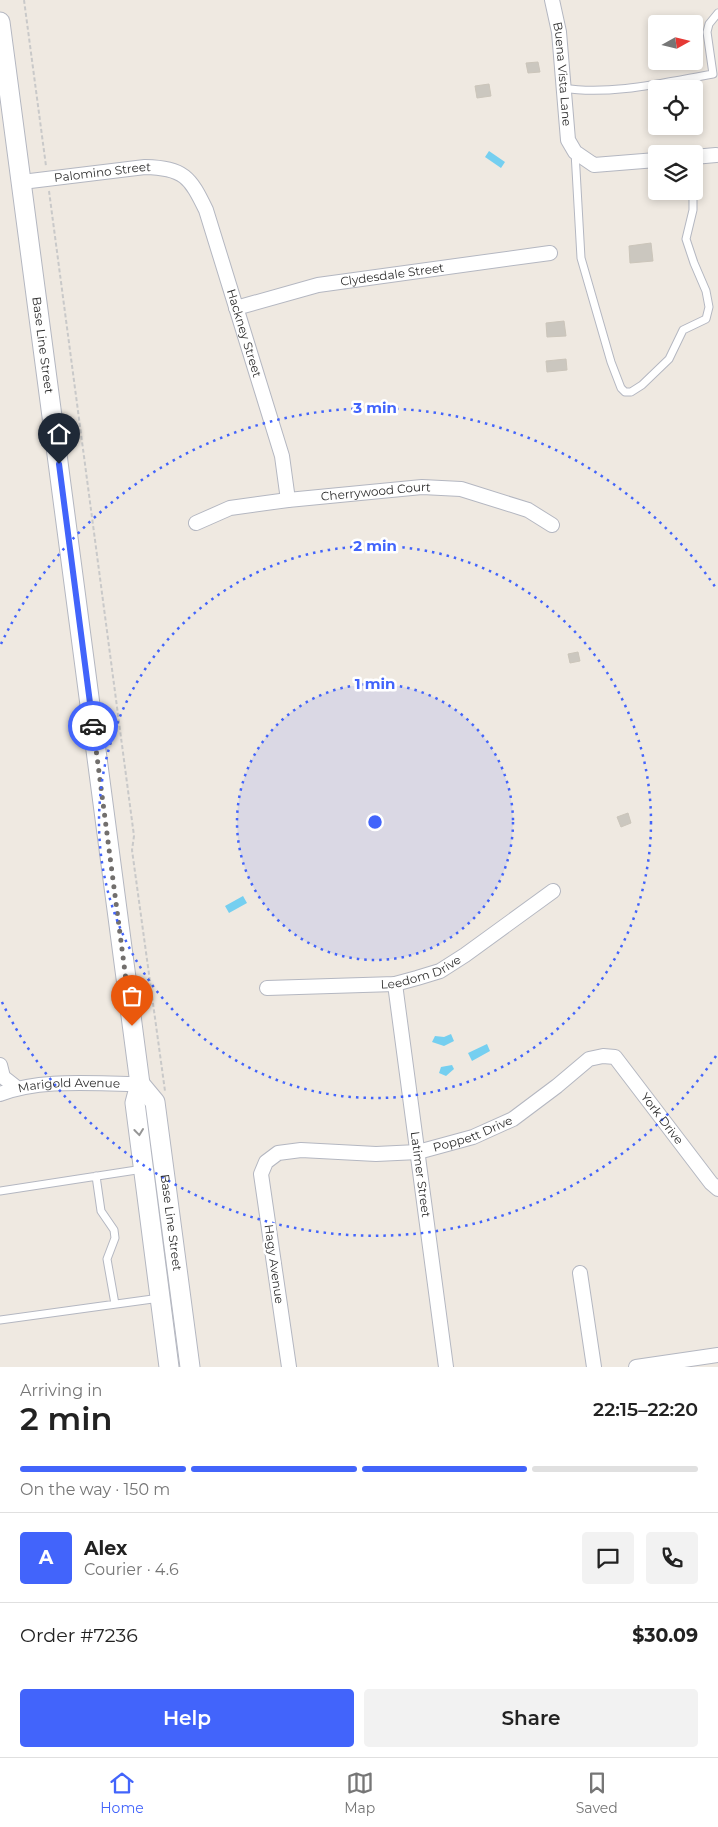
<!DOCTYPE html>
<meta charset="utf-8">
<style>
:root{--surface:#fff;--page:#f2f2f2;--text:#222;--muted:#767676;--line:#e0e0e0;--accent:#4264fb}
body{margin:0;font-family:Montserrat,sans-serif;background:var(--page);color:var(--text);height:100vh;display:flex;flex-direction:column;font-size:19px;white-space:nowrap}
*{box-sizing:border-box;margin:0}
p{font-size:16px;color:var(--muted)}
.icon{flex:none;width:28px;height:28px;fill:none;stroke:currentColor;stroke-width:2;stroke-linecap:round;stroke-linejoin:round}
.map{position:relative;height:1367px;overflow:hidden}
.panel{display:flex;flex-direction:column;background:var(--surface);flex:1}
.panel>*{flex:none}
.needle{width:32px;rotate:82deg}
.buttons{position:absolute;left:648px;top:15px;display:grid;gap:10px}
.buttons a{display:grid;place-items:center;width:55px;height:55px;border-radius:5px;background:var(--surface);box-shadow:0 2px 8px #0003;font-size:25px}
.pin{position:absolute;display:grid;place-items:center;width:42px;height:42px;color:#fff;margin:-51px -21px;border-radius:50% 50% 50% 0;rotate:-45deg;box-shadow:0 0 5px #0007}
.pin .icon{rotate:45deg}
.courier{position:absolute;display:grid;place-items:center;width:50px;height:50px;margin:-25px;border:4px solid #4264fb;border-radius:50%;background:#fff;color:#222;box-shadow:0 1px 6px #0007}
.head em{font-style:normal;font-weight:600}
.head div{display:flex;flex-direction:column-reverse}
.head{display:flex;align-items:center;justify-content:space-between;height:85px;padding:0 20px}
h1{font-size:32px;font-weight:600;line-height:38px}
.bar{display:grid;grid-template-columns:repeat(4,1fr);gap:8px 5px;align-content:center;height:60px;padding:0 20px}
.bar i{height:6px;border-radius:4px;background:var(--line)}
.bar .active{background:var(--accent)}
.bar p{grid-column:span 4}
.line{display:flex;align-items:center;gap:12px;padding:0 20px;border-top:1px solid var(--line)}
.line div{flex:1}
.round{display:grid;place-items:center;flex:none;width:52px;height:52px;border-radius:5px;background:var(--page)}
.action{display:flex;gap:10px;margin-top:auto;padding:10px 20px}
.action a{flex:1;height:58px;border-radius:5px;background:var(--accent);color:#fff;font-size:20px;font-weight:600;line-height:58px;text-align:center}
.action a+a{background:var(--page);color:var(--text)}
.tab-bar{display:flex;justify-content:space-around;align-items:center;height:70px;border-top:1px solid var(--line);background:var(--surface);font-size:14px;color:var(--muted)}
.tab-bar a{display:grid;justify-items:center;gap:2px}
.tab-bar .active{color:var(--accent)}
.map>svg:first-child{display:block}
.water{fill:#75cff0}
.building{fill:#cbc7bf;stroke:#cbc5ba}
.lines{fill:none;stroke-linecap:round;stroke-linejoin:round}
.service-casing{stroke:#b4b7c1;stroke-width:9}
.minor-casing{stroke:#b4b7c1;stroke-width:16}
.secondary-casing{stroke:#b4b7c1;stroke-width:21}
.path{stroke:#c9c9c9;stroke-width:2;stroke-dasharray:4 2.5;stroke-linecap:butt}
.service{stroke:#fff;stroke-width:7}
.minor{stroke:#fff;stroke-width:14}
.secondary{stroke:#fff;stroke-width:19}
.oneway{stroke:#969696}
.done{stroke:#726f6d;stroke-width:5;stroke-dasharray:0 9}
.route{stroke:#4264fb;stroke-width:6}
.ring{fill:none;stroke:#4264fb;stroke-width:2.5;stroke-dasharray:2.5 5}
.labels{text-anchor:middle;stroke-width:5;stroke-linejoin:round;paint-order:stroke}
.street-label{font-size:12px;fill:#2e2e2e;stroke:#fff}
.centre{fill:#4264fb;stroke:#fff;stroke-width:2.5}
.ring-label{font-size:15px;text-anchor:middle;font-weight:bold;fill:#4264fb;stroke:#fff;stroke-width:5;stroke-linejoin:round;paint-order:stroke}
</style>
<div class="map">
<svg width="718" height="1367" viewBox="0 0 718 1367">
<rect width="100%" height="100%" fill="#efe9e1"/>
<!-- water -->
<path class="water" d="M 489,151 L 505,162 L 501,168 L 485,157 Z
M 243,896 L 247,903 L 229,913 L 225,906 Z
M 451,1034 L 454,1041 L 444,1046 L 432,1042 L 435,1036 L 444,1037 Z
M 487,1044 L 490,1051 L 472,1061 L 468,1053 Z
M 452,1065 L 454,1069 L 446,1076 L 439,1073 L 441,1067 Z"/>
<!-- building -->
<path class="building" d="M 538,62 L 540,72 L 528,73 L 526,63 Z
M 489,84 L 491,96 L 477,98 L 475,86 Z
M 651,243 L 653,261 L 630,263 L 629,246 Z
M 564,321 L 566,336 L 547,337 L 546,323 Z
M 566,359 L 567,370 L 547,372 L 546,361 Z
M 578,652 L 580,661 L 570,663 L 568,654 Z
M 628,813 L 631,823 L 621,827 L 617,817 Z"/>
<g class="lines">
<!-- service casing -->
<g class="service-casing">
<path id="service" d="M 563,88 C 610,96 667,82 713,74 L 707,32 L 709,24 L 718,13
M 575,152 L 581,258 L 611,362 L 621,388 L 625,392 L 631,392 L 642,385 L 669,359 L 683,330 L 706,319 L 709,307 L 706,291 L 694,263 L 686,239 L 693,210 L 693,191
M 96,1176 L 101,1211 L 114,1230 L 115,1238 L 107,1259 L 115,1304
M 0,1191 L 143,1169
M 0,1320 L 160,1298"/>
</g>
<!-- minor casing -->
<g class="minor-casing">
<g id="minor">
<path id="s1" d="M 552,0 L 559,32 L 568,140 L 575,152 L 594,165 L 656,160"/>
<path d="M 694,157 L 716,155"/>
<path id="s2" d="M 22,182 L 145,167 C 184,168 190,177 206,210 L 282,456 L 288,500"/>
<path id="s3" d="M 236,308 L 318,285 L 550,253"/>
<path id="s4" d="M 196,523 L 230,508 L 288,500 L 422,487 L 461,489 L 528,510 L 552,525"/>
<path id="s5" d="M 395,984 L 446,1367"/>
<path id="s6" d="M 267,988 L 395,984 L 417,978 L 440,971 L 465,955 L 553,891"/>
<path d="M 0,1065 L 3,1077 L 17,1088"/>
<path id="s7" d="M 0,1094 C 43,1078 94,1084 140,1084"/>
<path d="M 580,1273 L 594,1367"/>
<path id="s8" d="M 289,1367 L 261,1174 L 266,1162 L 278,1153 L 301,1150 L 376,1154 L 418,1152 L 473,1137 L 513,1119 L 557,1086 L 589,1059 L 603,1056 L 615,1057 L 711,1183 L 718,1189"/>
<path d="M 636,1367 L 718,1355"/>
</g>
</g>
<!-- secondary casing -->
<g class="secondary-casing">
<g id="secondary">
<path id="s9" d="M 0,22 L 140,1084 L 135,1103 L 169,1367"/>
<path id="s10" d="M 140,1084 L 155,1102 L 190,1367"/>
</g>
</g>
<!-- path -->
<path class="path" d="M 24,0 L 46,166
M 49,191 L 134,836 L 132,850 L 165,1091"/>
<!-- service -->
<use href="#service" class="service"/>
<!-- minor -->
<use href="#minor" class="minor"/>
<!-- secondary -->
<use href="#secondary" class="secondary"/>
</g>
<!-- one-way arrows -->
<defs><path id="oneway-chevron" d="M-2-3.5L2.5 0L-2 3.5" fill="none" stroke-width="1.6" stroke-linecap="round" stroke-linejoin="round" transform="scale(1.25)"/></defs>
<use class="oneway" href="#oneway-chevron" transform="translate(139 1132) rotate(83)"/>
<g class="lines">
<!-- done -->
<path class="done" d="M 93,726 L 132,1026"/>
<!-- route -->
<path class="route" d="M 59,464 L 93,726"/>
</g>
<!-- distance rings -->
<circle cx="375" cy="822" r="138" fill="#4264fb" fill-opacity=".12"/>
<g class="ring">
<circle cx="375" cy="822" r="138"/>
<circle cx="375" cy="822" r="276"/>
<path d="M716 1056A414 414 0 0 1 1 1000M1 644A414 414 0 0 1 716 588"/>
</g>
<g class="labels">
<!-- street labels -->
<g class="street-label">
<text dy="4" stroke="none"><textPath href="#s1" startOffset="75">Buena Vista Lane</textPath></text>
<text dy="4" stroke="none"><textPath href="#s2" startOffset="81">Palomino Street</textPath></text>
<text dy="4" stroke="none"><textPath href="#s3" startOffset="160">Clydesdale Street</textPath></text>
<text dy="4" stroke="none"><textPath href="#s2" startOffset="334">Hackney Street</textPath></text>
<text dy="4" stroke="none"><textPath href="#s9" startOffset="326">Base Line Street</textPath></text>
<text dy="4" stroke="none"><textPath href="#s4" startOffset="184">Cherrywood Court</textPath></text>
<text dy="4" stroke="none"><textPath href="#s6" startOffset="156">Leedom Drive</textPath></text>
<text dy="4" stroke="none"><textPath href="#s7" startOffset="70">Marigold Avenue</textPath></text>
<text dy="4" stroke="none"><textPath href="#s8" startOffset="665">York Drive</textPath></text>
<text dy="4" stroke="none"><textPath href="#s8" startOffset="421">Poppett Drive</textPath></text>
<text dy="4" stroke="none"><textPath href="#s5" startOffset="192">Latimer Street</textPath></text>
<text dy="4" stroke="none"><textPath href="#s10" startOffset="145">Base Line Street</textPath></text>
<text transform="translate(274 1264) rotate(82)" y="4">Hagy Avenue</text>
</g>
</g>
<circle cx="375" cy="822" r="8" class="centre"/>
<g class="ring-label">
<text x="375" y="413">3 min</text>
<text x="375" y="551">2 min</text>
<text x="375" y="689">1 min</text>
</g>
</svg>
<div class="buttons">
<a><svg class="needle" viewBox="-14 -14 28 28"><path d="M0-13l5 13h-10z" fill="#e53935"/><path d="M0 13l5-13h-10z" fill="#767676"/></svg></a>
<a><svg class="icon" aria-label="locate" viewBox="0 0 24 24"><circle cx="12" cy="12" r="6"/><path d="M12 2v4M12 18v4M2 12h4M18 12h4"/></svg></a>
<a><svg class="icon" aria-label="layers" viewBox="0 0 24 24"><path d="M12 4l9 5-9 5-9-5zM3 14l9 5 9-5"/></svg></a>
</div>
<div class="pin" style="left:132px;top:1026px;background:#ea580c"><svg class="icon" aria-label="bag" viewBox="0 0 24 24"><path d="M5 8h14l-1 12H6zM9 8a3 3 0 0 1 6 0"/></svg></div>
<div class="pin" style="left:59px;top:464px;background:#1f2937"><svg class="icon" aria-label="home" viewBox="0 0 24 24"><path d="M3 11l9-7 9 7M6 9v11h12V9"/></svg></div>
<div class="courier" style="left:93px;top:726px"><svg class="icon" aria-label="car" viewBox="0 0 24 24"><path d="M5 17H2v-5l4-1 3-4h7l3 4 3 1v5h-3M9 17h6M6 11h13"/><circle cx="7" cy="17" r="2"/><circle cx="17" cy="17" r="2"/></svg></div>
</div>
<section class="panel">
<div class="head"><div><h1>2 min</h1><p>Arriving in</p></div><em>22:15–22:20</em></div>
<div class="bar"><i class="active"></i><i class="active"></i><i class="active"></i><i></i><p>On the way · 150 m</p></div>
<div class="line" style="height:90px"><b class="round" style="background:var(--accent);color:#fff">A</b><div><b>Alex</b><p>Courier · 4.6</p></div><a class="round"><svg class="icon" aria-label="chat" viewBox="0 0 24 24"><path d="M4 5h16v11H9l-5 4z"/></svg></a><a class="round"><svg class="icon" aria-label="phone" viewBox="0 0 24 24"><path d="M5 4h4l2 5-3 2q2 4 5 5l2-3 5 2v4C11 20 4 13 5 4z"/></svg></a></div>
<div class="line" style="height:65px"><div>Order #7236</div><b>$30.09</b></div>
<div class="action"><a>Help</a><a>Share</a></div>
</section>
<nav class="tab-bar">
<a class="active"><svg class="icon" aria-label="home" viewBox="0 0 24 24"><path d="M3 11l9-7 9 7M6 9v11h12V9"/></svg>Home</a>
<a><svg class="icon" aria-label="map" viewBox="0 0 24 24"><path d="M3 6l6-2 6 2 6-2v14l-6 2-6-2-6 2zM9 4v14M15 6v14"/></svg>Map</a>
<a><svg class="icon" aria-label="saved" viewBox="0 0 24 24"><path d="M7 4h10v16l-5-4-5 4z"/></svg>Saved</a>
</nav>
